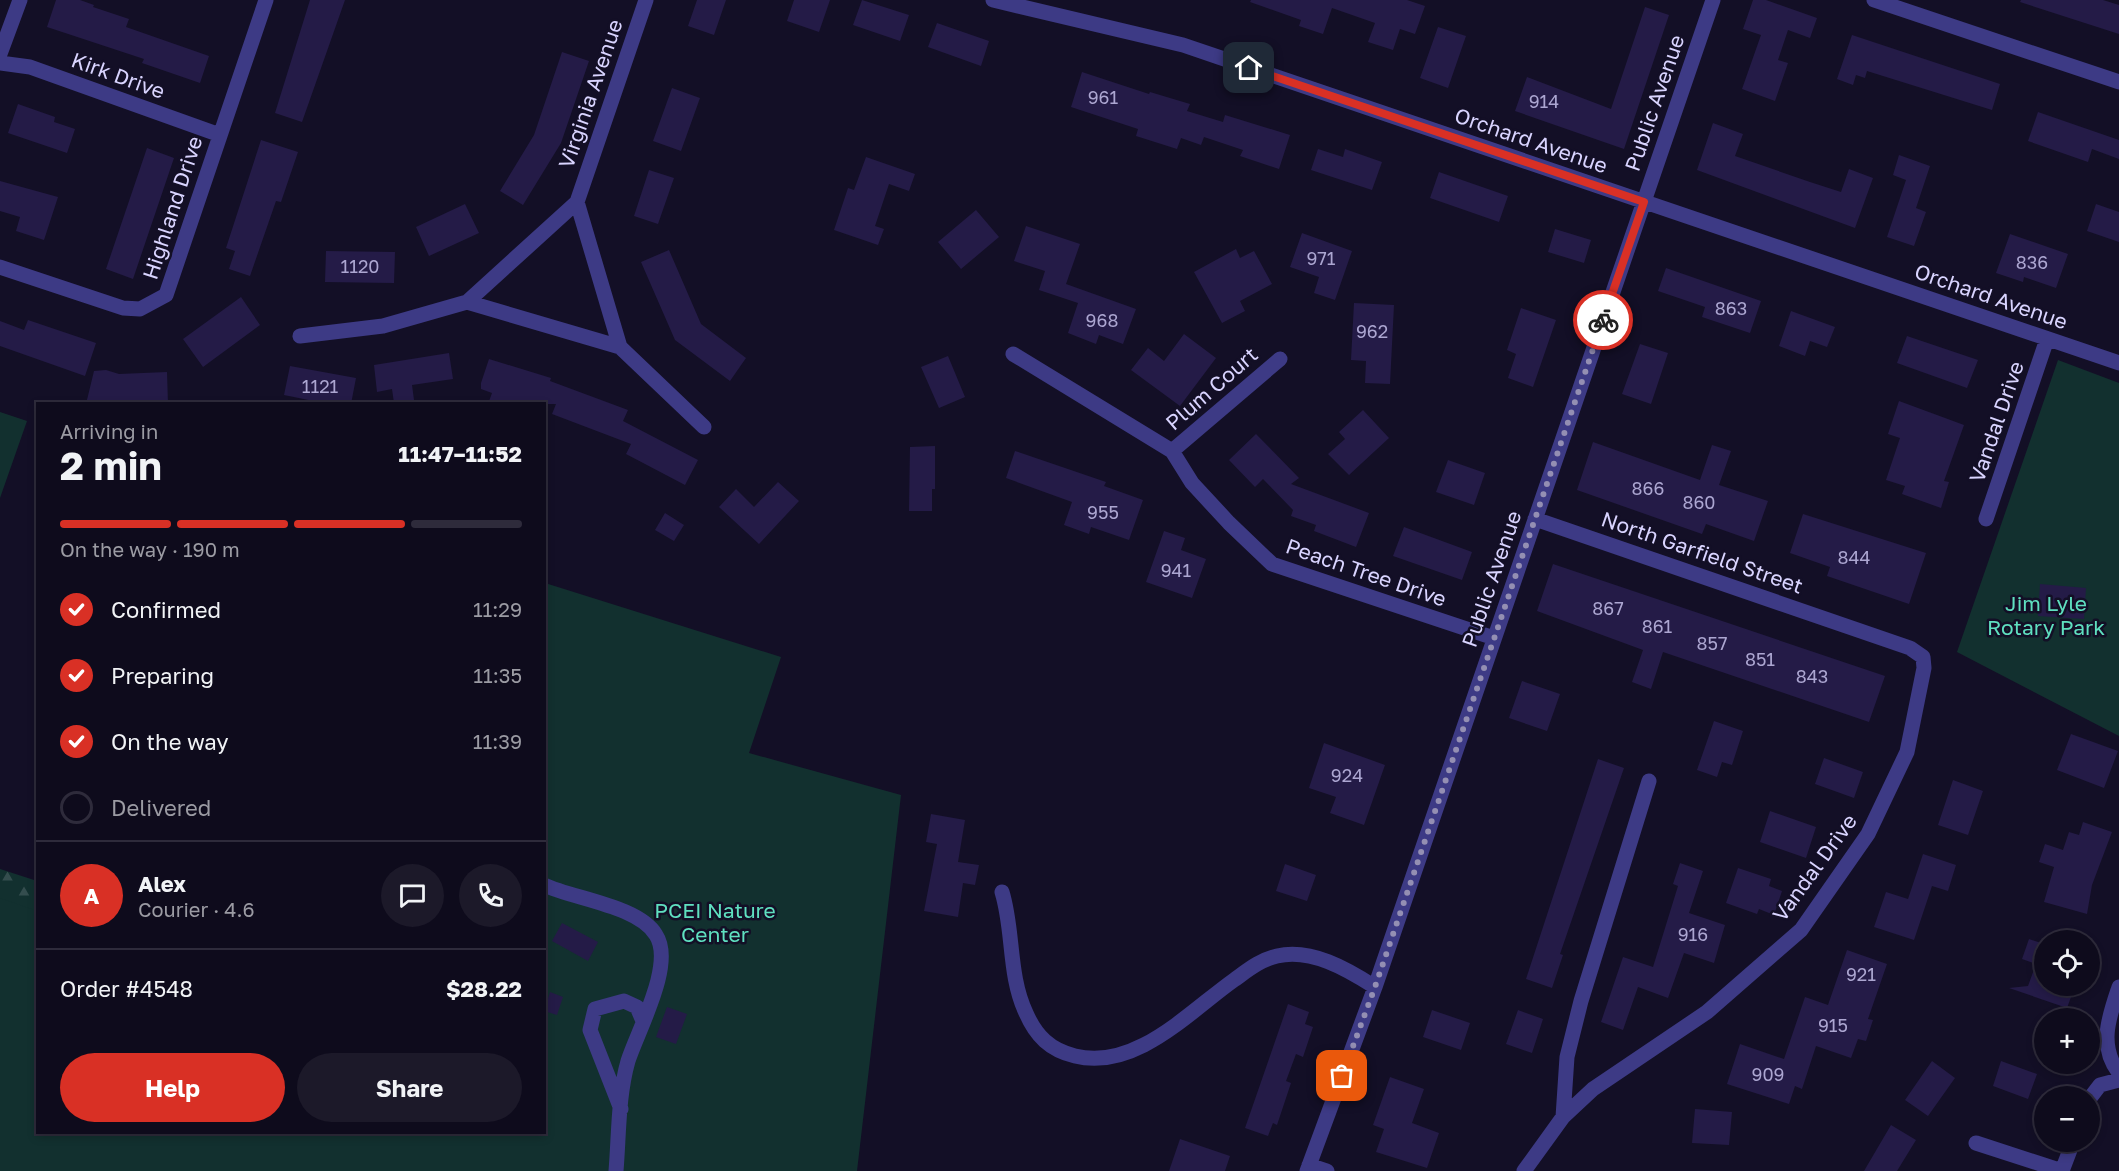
<!DOCTYPE html>
<meta charset="utf-8">
<style>
:root{--surface:#0e0b1c;--page:#1c1929;--text:#f1f3f6;--muted:#9b9ba3;--line:#2e2b3b;--accent:#d93025}
body{margin:0;font-family:"Golos Text",sans-serif;background:var(--page);color:var(--text);height:100vh;display:flex;flex-direction:column;font-size:22px;white-space:nowrap}
*{box-sizing:border-box;margin:0}
p{font-size:20px;color:var(--muted)}
.icon{flex:none;width:33px;height:33px;fill:none;stroke:currentColor;stroke-width:2;stroke-linecap:round;stroke-linejoin:round}
.map{position:relative;flex:1;overflow:hidden}
.drawer{position:absolute;left:36px;top:402px;width:510px;height:732px;display:flex;flex-direction:column;background:var(--surface);border-radius:0px;box-shadow:0 3px 9px #0003,0 0 0 2px var(--line)}
.drawer>*{flex:none}
.tools{position:absolute;left:2034px;top:930px;display:grid;gap:12px}
.tools a{display:grid;place-items:center;width:66px;height:66px;border-radius:50%;background:var(--surface);box-shadow:0 3px 9px #0003,0 0 0 2px var(--line);font-size:30px}
.pin{position:absolute;display:grid;place-items:center;width:51px;height:51px;color:#fff;margin:-26px;border-radius:12px;box-shadow:0 3px 9px #0006}
.courier{position:absolute;display:grid;place-items:center;width:60px;height:60px;margin:-30px;border:4px solid #d93025;border-radius:50%;background:#fff;color:#222;box-shadow:0 2px 8px #0007}
.overview em{font-style:normal;font-weight:700}
.overview div{display:flex;flex-direction:column-reverse}
.overview{display:flex;align-items:center;justify-content:space-between;height:102px;padding:0 24px}
h1{font-size:39px;font-weight:700;line-height:45px}
.bar{display:grid;grid-template-columns:repeat(4,1fr);gap:9px 6px;align-content:center;height:72px;padding:0 24px}
.bar i{height:8px;border-radius:4px;background:var(--line)}
.bar .selected{background:var(--accent)}
.bar p{grid-column:span 4}
.line{display:flex;align-items:center;gap:15px;padding:0 24px;border-top:2px solid var(--line)}
.line div{flex:1}
.round{display:grid;place-items:center;flex:none;width:63px;height:63px;border-radius:32px;background:var(--page)}
ol{padding:0 24px;list-style:none}
li{display:flex;align-items:center;gap:18px;height:66px}
li p{margin-inline-start:auto}
li .icon{padding:6px;border-radius:50%;background:var(--accent);color:#fff;stroke-width:4}
li:last-child{color:var(--muted)}
li i{width:33px;height:33px;border:3px solid var(--line);border-radius:50%}
.cta{display:flex;gap:12px;margin-top:auto;padding:12px 24px}
.cta a{flex:1;height:69px;border-radius:36px;background:var(--accent);color:#fff;font-size:24px;font-weight:700;line-height:69px;text-align:center}
.cta a+a{background:var(--page);color:var(--text)}
.map>svg:first-child{display:block}
.forest{fill:url(#forest-firs)}
.park{fill:#12302f}
.building{fill:#241b47}
.lines{fill:none;stroke-linecap:round;stroke-linejoin:round}
.minor{stroke:#3d3a85;stroke-width:15}
.done{stroke:#948fb3;stroke-width:6;stroke-dasharray:0 10.8}
.route{stroke:#d93025;stroke-width:8}
.labels{text-anchor:middle;stroke-width:5;stroke-linejoin:round;paint-order:stroke}
.number-label{font-size:18px;fill:#aca6d1}
.street-label{font-size:21px;fill:#d9d4ff;stroke:#130f26}
.park-label{font-size:21px;fill:#5fe0c0;stroke:#130f26}
</style>
<div class="map">
<svg width="2119" height="1171" viewBox="0 0 2119 1171">
<defs>
<pattern id="forest-firs" width="22" height="20" patternUnits="userSpaceOnUse" patternTransform="scale(1.5)"><rect width="22" height="20" fill="#12302f"/><path d="M5 1l3.5 6h-7zM16 11l3.5 6h-7z" fill="#344d4e"/></pattern>
</defs>
<rect width="100%" height="100%" fill="#130f26"/>
<!-- forest -->
<path class="forest" d="M 0,869 L 37,881 L 37,940 L 0,936 Z"/>
<!-- park -->
<path class="park" d="M 2058,360 L 2119,383 L 2119,736 L 1957,652 Z
M 0,412 L 27,421 L 0,498 Z
M 545,583 L 781,657 L 749,753 L 901,795 L 857,1171 L 0,1171 L 0,898 L 37,911 L 38,1132 L 544,1132 Z"/>
<!-- building -->
<path class="building" d="M 56,0 L 80,0 L 94,5 L 93,7 L 129,19 L 126,27 L 209,56 L 200,83 L 142,63 L 144,59 L 47,27 Z
M 310,0 L 345,0 L 302,122 L 275,113 Z
M 697,0 L 726,0 L 714,35 L 688,26 Z
M 794,0 L 830,0 L 819,32 L 787,21 Z
M 862,0 L 909,15 L 900,41 L 853,25 Z
M 1251,0 L 1407,0 L 1425,6 L 1415,34 L 1400,29 L 1393,50 L 1368,42 L 1375,23 L 1332,8 L 1323,34 L 1299,26 L 1301,20 L 1250,2 Z
M 1753,0 L 1766,0 L 1817,18 L 1810,38 L 1788,30 L 1778,60 L 1788,63 L 1775,101 L 1742,89 L 1761,35 L 1743,29 Z
M 2021,0 L 2103,0 L 2119,5 L 2119,34 L 2020,2 Z
M 1645,7 L 1669,15 L 1624,149 L 1515,111 L 1527,77 L 1611,109 Z
M 937,23 L 989,41 L 981,66 L 928,47 Z
M 1438,27 L 1466,36 L 1448,88 L 1420,78 Z
M 1852,35 L 2000,84 L 1992,110 L 1867,71 L 1865,78 L 1856,75 L 1853,85 L 1837,79 Z
M 562,52 L 589,61 L 561,143 L 523,205 L 500,191 L 534,135 Z
M 1082,72 L 1149,94 L 1150,92 L 1190,104 L 1187,111 L 1223,122 L 1225,115 L 1290,135 L 1279,169 L 1240,156 L 1243,150 L 1204,137 L 1201,145 L 1181,138 L 1177,149 L 1136,136 L 1138,129 L 1071,107 Z
M 672,88 L 700,98 L 681,151 L 653,141 Z
M 18,104 L 55,117 L 54,122 L 75,129 L 67,153 L 8,133 Z
M 2038,112 L 2119,140 L 2119,159 L 2092,149 L 2088,162 L 2028,141 Z
M 1713,123 L 1743,134 L 1735,156 L 1810,182 L 1841,192 L 1849,169 L 1873,178 L 1855,228 L 1697,170 Z
M 261,140 L 298,152 L 281,202 L 276,201 L 250,276 L 229,269 L 235,251 L 226,248 Z
M 147,148 L 174,158 L 133,279 L 106,269 Z
M 1318,149 L 1343,157 L 1345,149 L 1382,162 L 1372,190 L 1311,170 Z
M 1899,155 L 1930,166 L 1916,208 L 1926,212 L 1914,246 L 1887,237 L 1906,180 L 1893,175 Z
M 866,157 L 915,174 L 909,191 L 889,184 L 875,226 L 884,229 L 878,245 L 834,230 L 848,188 L 854,190 Z
M 649,170 L 674,178 L 658,224 L 634,216 Z
M 1439,172 L 1508,196 L 1499,222 L 1430,198 Z
M 0,181 L 58,197 L 44,240 L 16,231 L 20,217 L 0,211 Z
M 465,204 L 479,233 L 429,256 L 416,227 Z
M 2096,204 L 2119,212 L 2119,242 L 2087,231 Z
M 976,210 L 999,237 L 961,269 L 938,242 Z
M 1026,226 L 1080,244 L 1066,284 L 1136,309 L 1123,344 L 1099,335 L 1096,344 L 1068,333 L 1078,303 L 1039,290 L 1045,271 L 1014,261 Z
M 1555,229 L 1591,240 L 1584,263 L 1548,252 Z
M 1302,233 L 1352,251 L 1335,300 L 1314,293 L 1319,277 L 1290,267 Z
M 2010,234 L 2068,254 L 2056,288 L 2024,277 L 2023,282 L 1996,273 Z
M 1236,249 L 1240,258 L 1254,251 L 1272,284 L 1240,301 L 1245,311 L 1222,323 L 1194,272 Z
M 669,250 L 701,324 L 746,358 L 730,381 L 675,340 L 641,262 Z
M 326,251 L 395,252 L 394,283 L 325,282 Z
M 1666,268 L 1761,301 L 1750,333 L 1702,317 L 1705,307 L 1658,291 Z
M 241,297 L 260,325 L 203,367 L 183,339 Z
M 1354,303 L 1394,305 L 1390,384 L 1365,383 L 1366,361 L 1351,360 Z
M 1521,308 L 1556,320 L 1533,387 L 1508,378 L 1516,354 L 1507,350 Z
M 1791,311 L 1835,327 L 1827,347 L 1810,341 L 1805,356 L 1779,346 Z
M 28,320 L 96,343 L 85,376 L 0,346 L 0,321 L 24,330 Z
M 1184,334 L 1216,358 L 1180,406 L 1131,370 L 1148,348 L 1164,361 Z
M 1907,336 L 1978,360 L 1967,388 L 1897,363 Z
M 1640,344 L 1668,353 L 1651,404 L 1622,394 Z
M 449,353 L 453,379 L 412,385 L 414,400 L 394,403 L 392,389 L 377,392 L 374,365 Z
M 948,356 L 965,397 L 939,408 L 921,367 Z
M 489,359 L 551,378 L 550,381 L 628,410 L 623,421 L 698,460 L 685,485 L 626,454 L 631,444 L 552,414 L 556,404 L 488,404 L 492,393 L 481,389 L 481,383 Z
M 290,366 L 356,378 L 351,404 L 328,404 L 284,395 Z
M 106,370 L 119,374 L 167,372 L 168,404 L 86,404 L 94,371 Z
M 1899,401 L 1964,425 L 1944,481 L 1949,482 L 1941,508 L 1902,494 L 1905,486 L 1886,480 L 1900,438 L 1888,434 Z
M 1363,410 L 1389,438 L 1349,475 L 1328,454 L 1345,439 L 1339,432 Z
M 1256,434 L 1299,478 L 1291,484 L 1369,513 L 1356,547 L 1314,531 L 1316,525 L 1291,516 L 1293,510 L 1263,479 L 1255,487 L 1229,460 Z
M 1593,442 L 1700,480 L 1712,445 L 1731,451 L 1719,485 L 1768,501 L 1754,541 L 1706,524 L 1702,534 L 1577,490 Z
M 935,446 L 935,489 L 932,489 L 932,511 L 909,511 L 910,447 Z
M 1015,451 L 1106,482 L 1104,486 L 1143,500 L 1129,540 L 1091,527 L 1089,534 L 1064,525 L 1072,502 L 1006,478 Z
M 1448,460 L 1485,473 L 1474,505 L 1436,492 Z
M 778,482 L 799,501 L 759,544 L 719,507 L 736,489 L 754,507 Z
M 665,513 L 684,525 L 674,541 L 655,530 Z
M 1803,514 L 1926,553 L 1909,604 L 1827,576 L 1830,567 L 1790,553 Z
M 1404,527 L 1472,552 L 1462,580 L 1393,556 Z
M 1164,531 L 1185,538 L 1181,550 L 1206,559 L 1192,598 L 1146,582 Z
M 1553,564 L 1885,676 L 1869,722 L 1663,652 L 1651,689 L 1632,682 L 1643,650 L 1537,611 Z
M 2040,584 L 2086,588 L 2084,619 L 2038,616 Z
M 1522,681 L 1560,694 L 1547,731 L 1509,718 Z
M 1714,721 L 1743,731 L 1732,765 L 1722,762 L 1717,777 L 1697,770 Z
M 2071,734 L 2118,751 L 2104,788 L 2057,770 Z
M 1324,743 L 1385,765 L 1364,825 L 1330,813 L 1336,797 L 1309,788 Z
M 1824,758 L 1863,772 L 1854,798 L 1815,784 Z
M 1598,759 L 1624,768 L 1560,954 L 1563,955 L 1552,988 L 1526,979 Z
M 1953,780 L 1983,791 L 1968,835 L 1938,825 Z
M 1770,811 L 1816,827 L 1806,858 L 1760,842 Z
M 931,814 L 965,820 L 958,862 L 979,865 L 975,885 L 963,883 L 958,917 L 924,911 L 937,844 L 926,842 Z
M 2083,822 L 2112,832 L 2092,885 L 2087,914 L 2044,902 L 2054,867 L 2039,862 L 2045,844 L 2063,850 L 2069,832 L 2079,835 Z
M 1923,854 L 1956,865 L 1948,891 L 1932,886 L 1914,940 L 1874,927 L 1886,892 L 1908,899 Z
M 1680,863 L 1703,871 L 1689,913 L 1725,925 L 1714,963 L 1684,953 L 1668,998 L 1638,987 L 1623,1030 L 1601,1022 L 1623,957 L 1653,967 L 1678,886 L 1673,884 Z
M 1285,864 L 1316,875 L 1307,901 L 1276,891 Z
M 1738,868 L 1771,879 L 1769,886 L 1782,891 L 1774,915 L 1759,909 L 1757,914 L 1726,903 Z
M 562,923 L 598,942 L 588,961 L 552,941 Z
M 2029,939 L 2044,944 L 2044,986 L 2075,986 L 2067,1008 L 2009,988 L 2028,986 L 2036,964 L 2022,959 Z
M 1847,950 L 1887,964 L 1868,1019 L 1873,1020 L 1866,1041 L 1858,1039 L 1851,1058 L 1816,1046 L 1802,1089 L 1795,1086 L 1789,1104 L 1727,1084 L 1740,1044 L 1784,1059 L 1805,997 L 1828,1005 Z
M 550,992 L 563,997 L 557,1015 L 544,1011 Z
M 1288,1004 L 1309,1012 L 1305,1024 L 1313,1027 L 1303,1057 L 1296,1054 L 1286,1081 L 1291,1083 L 1277,1125 L 1273,1123 L 1268,1136 L 1245,1128 Z
M 667,1007 L 687,1014 L 676,1044 L 656,1037 Z
M 1432,1010 L 1470,1023 L 1461,1050 L 1423,1037 Z
M 1518,1010 L 1543,1019 L 1532,1053 L 1506,1044 Z
M 1932,1061 L 1955,1078 L 1928,1116 L 1905,1100 Z
M 2001,1061 L 2037,1074 L 2028,1099 L 1993,1086 Z
M 1390,1077 L 1424,1089 L 1412,1123 L 1439,1133 L 1427,1168 L 1376,1152 L 1384,1129 L 1373,1125 Z
M 1695,1109 L 1732,1112 L 1729,1145 L 1692,1143 Z
M 1891,1125 L 1916,1140 L 1897,1171 L 1864,1171 Z
M 1180,1139 L 1230,1156 L 1225,1171 L 1169,1171 Z"/>
<g class="lines">
<!-- minor -->
<path class="minor" d="M 993,0 L 1183,45 L 2119,363
M 1874,0 L 2119,82
M 0,54 L 20,0
M 0,63 L 30,67 L 220,135
M 577,202 L 620,347 L 704,427
M 0,267 L 123,308 L 140,309 L 166,295 L 266,0
M 467,302 L 620,347
M 300,336 L 383,326 L 467,302 L 577,202 L 646,0
M 1013,354 L 1172,451 L 1192,483 L 1229,523 L 1272,564 L 1494,638
M 1172,451 L 1280,359
M 1986,519 L 2047,339
M 544,885 C 574,899 639,906 656,935 C 675,964 638,1030 628,1061 C 618,1096 619,1135 616,1171
M 1002,892 C 1014,931 1008,975 1026,1013 C 1036,1036 1050,1050 1075,1056 C 1135,1071 1189,1012 1234,980 C 1248,970 1260,960 1277,956 C 1311,948 1347,969 1375,987
M 2119,987 C 2109,1017 2098,1045 2119,1073
M 2090,1098 L 2100,1085 L 2119,1080
M 621,1109 L 590,1030 L 595,1009 L 624,1001 L 637,1007 L 643,1021
M 1563,1117 L 1567,1057 L 1581,1001 L 1649,781
M 1976,1143 L 2062,1171
M 1309,1165 L 1327,1171
M 1307,1171 L 1375,987 L 1713,0
M 1524,1171 L 1563,1117 L 1593,1089 L 1707,1012 L 1801,930 L 1868,834 L 1907,752 L 1924,668 L 1923,657 L 1910,648 L 1535,519
M 2062,1171 L 2073,1142"/>
</g>
<g class="lines">
<!-- done -->
<path class="done" d="M 1342,1076 L 1375,987 L 1603,320"/>
<!-- route -->
<path class="route" d="M 1249,68 L 1644,202 L 1603,320"/>
</g>
<g class="labels">
<!-- number labels -->
<g class="number-label">
<text x="1103" y="104">961</text>
<text x="1544" y="108">914</text>
<text x="1321" y="265">971</text>
<text x="2032" y="269">836</text>
<text x="360" y="273">1120</text>
<text x="1731" y="315">863</text>
<text x="1102" y="327">968</text>
<text x="1372" y="338">962</text>
<text x="320" y="393">1121</text>
<text x="1648" y="495">866</text>
<text x="1699" y="509">860</text>
<text x="1103" y="519">955</text>
<text x="1854" y="564">844</text>
<text x="1176" y="577">941</text>
<text x="1608" y="615">867</text>
<text x="1657" y="633">861</text>
<text x="1712" y="650">857</text>
<text x="1760" y="666">851</text>
<text x="1812" y="683">843</text>
<text x="1347" y="782">924</text>
<text x="1693" y="941">916</text>
<text x="1861" y="981">921</text>
<text x="1833" y="1032">915</text>
<text x="1768" y="1081">909</text>
</g>
<!-- street labels -->
<g class="street-label">
<text transform="translate(118 76) rotate(20)" y="7">Kirk Drive</text>
<text transform="translate(591 94) rotate(-71)" y="7">Virginia Avenue</text>
<text transform="translate(1655 103) rotate(-71)" y="7">Public Avenue</text>
<text transform="translate(1531 141) rotate(19)" y="7">Orchard Avenue</text>
<text transform="translate(173 208) rotate(-72)" y="7">Highland Drive</text>
<text transform="translate(1991 297) rotate(19)" y="7">Orchard Avenue</text>
<text transform="translate(1212 389) rotate(-41)" y="7">Plum Court</text>
<text transform="translate(1997 422) rotate(-71)" y="7">Vandal Drive</text>
<text transform="translate(1702 553) rotate(19)" y="7">North Garfield Street</text>
<text transform="translate(1366 573) rotate(19)" y="7">Peach Tree Drive</text>
<text transform="translate(1492 579) rotate(-71)" y="7">Public Avenue</text>
<text transform="translate(1815 868) rotate(-54)" y="7">Vandal Drive</text>
</g>
<!-- park labels -->
<g class="park-label">
<text x="2046" y="611">Jim Lyle<tspan x="2046" dy="24">Rotary Park</tspan></text>
<text x="715" y="918">PCEI Nature<tspan x="715" dy="24">Center</tspan></text>
</g>
</g>
</svg>
<div class="tools">
<a><svg class="icon" aria-label="locate" viewBox="0 0 24 24"><circle cx="12" cy="12" r="6"/><path d="M12 2v4M12 18v4M2 12h4M18 12h4"/></svg></a>
<a>+</a>
<a>−</a>
</div>
<div class="pin" style="left:1342px;top:1076px;background:#ea580c"><svg class="icon" aria-label="bag" viewBox="0 0 24 24"><path d="M5 8h14l-1 12H6zM9 8a3 3 0 0 1 6 0"/></svg></div>
<div class="pin" style="left:1249px;top:68px;background:#1f2937"><svg class="icon" aria-label="home" viewBox="0 0 24 24"><path d="M3 11l9-7 9 7M6 9v11h12V9"/></svg></div>
<div class="courier" style="left:1603px;top:320px"><svg class="icon" aria-label="bike" viewBox="0 0 24 24"><circle cx="6" cy="16" r="4"/><circle cx="18" cy="16" r="4"/><path d="M6 16l4-8h5l3 8M10 8l3 8H6M13 5h3"/></svg></div>
<section class="drawer">
<div class="overview"><div><h1>2 min</h1><p>Arriving in</p></div><em>11:47–11:52</em></div>
<div class="bar"><i class="selected"></i><i class="selected"></i><i class="selected"></i><i></i><p>On the way · 190 m</p></div>
<ol>
<li><svg class="icon" aria-label="check" viewBox="0 0 24 24"><path d="M5 12l5 5 9-10"/></svg>Confirmed<p>11:29</p></li>
<li><svg class="icon" aria-label="check" viewBox="0 0 24 24"><path d="M5 12l5 5 9-10"/></svg>Preparing<p>11:35</p></li>
<li><svg class="icon" aria-label="check" viewBox="0 0 24 24"><path d="M5 12l5 5 9-10"/></svg>On the way<p>11:39</p></li>
<li><i></i>Delivered</li>
</ol>
<div class="line" style="height:108px"><b class="round" style="background:var(--accent);color:#fff">A</b><div><b>Alex</b><p>Courier · 4.6</p></div><a class="round"><svg class="icon" aria-label="chat" viewBox="0 0 24 24"><path d="M4 5h16v11H9l-5 4z"/></svg></a><a class="round"><svg class="icon" aria-label="phone" viewBox="0 0 24 24"><path d="M5 4h4l2 5-3 2q2 4 5 5l2-3 5 2v4C11 20 4 13 5 4z"/></svg></a></div>
<div class="line" style="height:78px"><div>Order #4548</div><b>$28.22</b></div>
<div class="cta"><a>Help</a><a>Share</a></div>
</section>
</div>
